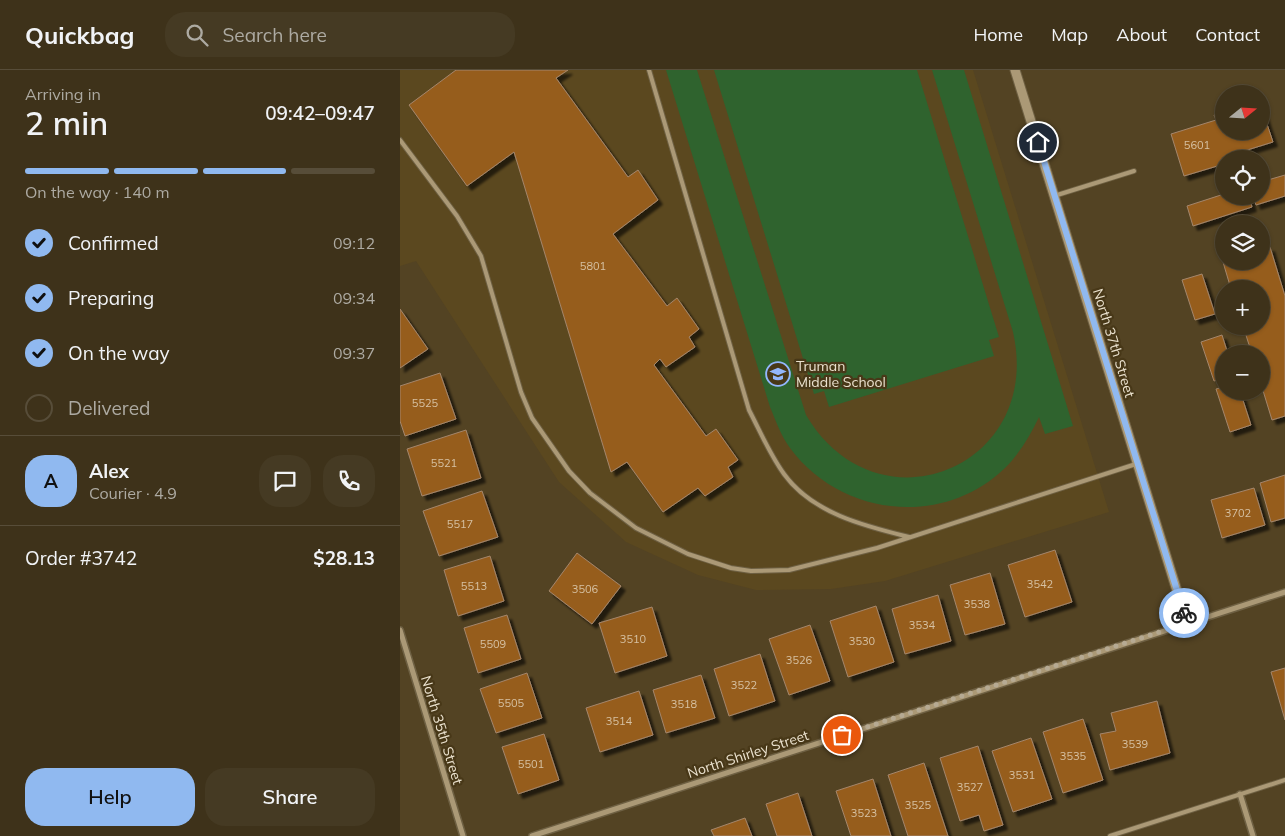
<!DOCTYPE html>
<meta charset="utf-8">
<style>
:root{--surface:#3e321a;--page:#453a23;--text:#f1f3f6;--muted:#adaaa2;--line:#574d39;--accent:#90b9f0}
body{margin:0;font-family:Mulish,sans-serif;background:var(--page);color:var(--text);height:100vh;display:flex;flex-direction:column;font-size:19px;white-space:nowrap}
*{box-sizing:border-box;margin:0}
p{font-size:16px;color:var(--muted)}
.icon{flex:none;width:28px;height:28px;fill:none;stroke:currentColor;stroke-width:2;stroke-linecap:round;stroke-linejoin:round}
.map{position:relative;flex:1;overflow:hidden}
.side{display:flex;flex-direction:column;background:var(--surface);width:400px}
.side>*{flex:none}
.needle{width:32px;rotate:72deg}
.fabs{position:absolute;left:815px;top:15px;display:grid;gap:10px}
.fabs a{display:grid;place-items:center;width:55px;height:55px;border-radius:50%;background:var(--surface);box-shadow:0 1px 4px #0004,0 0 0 1px var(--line);font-size:25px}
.pin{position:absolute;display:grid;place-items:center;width:42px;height:42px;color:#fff;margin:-21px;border:2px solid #fff;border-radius:50%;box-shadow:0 1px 5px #0007}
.courier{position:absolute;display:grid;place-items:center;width:50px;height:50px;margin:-25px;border:4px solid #90b9f0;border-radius:50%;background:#fff;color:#222;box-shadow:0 1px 6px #0007}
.headline em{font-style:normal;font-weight:600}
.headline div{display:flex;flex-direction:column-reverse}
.headline{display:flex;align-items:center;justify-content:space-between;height:85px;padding:0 25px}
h1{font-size:32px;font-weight:600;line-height:38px}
.bar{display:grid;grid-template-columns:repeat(4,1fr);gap:8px 5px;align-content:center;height:60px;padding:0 25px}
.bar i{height:6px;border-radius:4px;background:var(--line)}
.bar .active{background:var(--accent)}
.bar p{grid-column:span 4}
.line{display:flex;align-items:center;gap:12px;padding:0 25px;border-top:1px solid var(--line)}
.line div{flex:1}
.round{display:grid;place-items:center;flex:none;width:52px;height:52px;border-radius:20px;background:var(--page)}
ol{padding:0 25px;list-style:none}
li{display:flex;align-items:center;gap:15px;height:55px}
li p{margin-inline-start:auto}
li .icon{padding:5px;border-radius:50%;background:var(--accent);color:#111;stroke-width:4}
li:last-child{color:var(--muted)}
li i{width:28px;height:28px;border:2px solid var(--line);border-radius:50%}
.cta{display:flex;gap:10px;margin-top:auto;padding:10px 25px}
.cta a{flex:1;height:58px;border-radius:20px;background:var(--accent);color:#111;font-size:20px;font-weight:600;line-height:58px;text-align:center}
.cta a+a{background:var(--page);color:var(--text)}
header{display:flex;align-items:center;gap:30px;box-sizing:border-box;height:70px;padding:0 25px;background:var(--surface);border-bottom:1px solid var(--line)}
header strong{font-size:24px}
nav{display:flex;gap:28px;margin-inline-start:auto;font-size:18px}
.search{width:350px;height:45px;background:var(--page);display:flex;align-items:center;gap:12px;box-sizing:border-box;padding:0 18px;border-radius:20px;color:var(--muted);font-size:19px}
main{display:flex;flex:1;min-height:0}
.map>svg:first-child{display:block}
.built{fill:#5b481f}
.green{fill:#2f632e}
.building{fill:#965d1f;stroke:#a4866b;filter:url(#shadow)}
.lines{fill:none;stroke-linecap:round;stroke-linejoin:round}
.service-casing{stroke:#6e6043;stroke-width:6}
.minor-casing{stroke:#6e6043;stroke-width:8}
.tertiary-casing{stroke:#6e6043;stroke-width:11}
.service{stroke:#ab9976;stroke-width:4}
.minor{stroke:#ab9976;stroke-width:5}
.tertiary{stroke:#ab9976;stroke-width:9}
.done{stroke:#b6aa93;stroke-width:5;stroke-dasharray:0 9}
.route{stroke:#90b9f0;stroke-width:6}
.labels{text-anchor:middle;stroke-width:4.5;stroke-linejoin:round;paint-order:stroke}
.number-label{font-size:11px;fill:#d6c1a3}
.street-label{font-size:14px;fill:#ebe2cf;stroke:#483818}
.poi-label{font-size:14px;fill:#ebe2cf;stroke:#483818;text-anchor:start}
</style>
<header>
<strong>Quickbag</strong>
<div class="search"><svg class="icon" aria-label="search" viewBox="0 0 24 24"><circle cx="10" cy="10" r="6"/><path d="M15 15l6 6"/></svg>Search here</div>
<nav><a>Home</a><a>Map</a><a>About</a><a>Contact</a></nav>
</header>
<main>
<section class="side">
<div class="headline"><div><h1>2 min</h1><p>Arriving in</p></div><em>09:42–09:47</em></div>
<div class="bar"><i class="active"></i><i class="active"></i><i class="active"></i><i></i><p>On the way · 140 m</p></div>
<ol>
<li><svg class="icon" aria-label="check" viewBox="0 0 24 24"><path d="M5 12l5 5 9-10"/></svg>Confirmed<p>09:12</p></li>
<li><svg class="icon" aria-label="check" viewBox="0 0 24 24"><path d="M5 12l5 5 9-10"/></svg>Preparing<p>09:34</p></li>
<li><svg class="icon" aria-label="check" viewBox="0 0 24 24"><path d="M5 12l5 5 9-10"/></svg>On the way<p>09:37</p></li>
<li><i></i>Delivered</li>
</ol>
<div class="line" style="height:90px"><b class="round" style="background:var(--accent);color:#111">A</b><div><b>Alex</b><p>Courier · 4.9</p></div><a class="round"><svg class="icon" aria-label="chat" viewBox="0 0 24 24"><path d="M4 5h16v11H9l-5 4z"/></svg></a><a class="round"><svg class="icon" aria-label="phone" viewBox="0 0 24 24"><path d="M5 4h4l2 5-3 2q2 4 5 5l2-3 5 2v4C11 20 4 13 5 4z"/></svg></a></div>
<div class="line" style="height:65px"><div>Order #3742</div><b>$28.13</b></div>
<div class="cta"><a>Help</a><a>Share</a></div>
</section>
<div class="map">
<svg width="885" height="766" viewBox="0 0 885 766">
<defs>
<filter id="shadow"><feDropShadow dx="4.5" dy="4.5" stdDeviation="1" flood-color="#0009"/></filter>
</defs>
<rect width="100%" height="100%" fill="#534323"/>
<!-- built -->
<path class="built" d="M 0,0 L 573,0 L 709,442 L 485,511 L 431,519 L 356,520 L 298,505 L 226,472 L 159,412 L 16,191 L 0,196 Z"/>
<!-- green -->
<path class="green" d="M 266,0 L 297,0 L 406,345 C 477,465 644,398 613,262 L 532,0 L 564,0 L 673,356 L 645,364 L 639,347 C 630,366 620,383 605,398 C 543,458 441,447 390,378 C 381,366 376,351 370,337 Z
M 314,0 L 517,0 L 599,267 L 589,270 L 594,286 L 429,337 L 424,321 L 414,324 Z"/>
<!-- building -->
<path class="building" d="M 56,0 L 168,0 L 156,8 L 228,107 L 238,100 L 258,130 L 213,164 L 267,236 L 277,228 L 299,259 L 289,267 L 295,277 L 266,297 L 260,289 L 254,295 L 306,366 L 316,359 L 338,390 L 328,397 L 333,407 L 305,426 L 298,418 L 263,442 L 227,392 L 211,402 L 114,82 L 67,116 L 9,35 Z
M 861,36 L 873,72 L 828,86 L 829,89 L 824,89 L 824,94 L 784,106 L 771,64 L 816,50 L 814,45 L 824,41 L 824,61 L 861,61 Z
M 885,105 L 885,126 L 856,135 L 853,126 L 861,126 L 861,112 Z
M 824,124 L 824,126 L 849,126 L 852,137 L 793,156 L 787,136 Z
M 870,177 L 885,226 L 885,346 L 872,350 L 861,314 L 861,284 L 852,284 L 843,256 L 861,256 L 861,219 L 831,219 L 823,192 L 861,191 L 861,180 Z
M 802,204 L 815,244 L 795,250 L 782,210 Z
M 0,239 L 28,279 L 0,298 Z
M 822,265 L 828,284 L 824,284 L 824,308 L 814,311 L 801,272 Z
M 40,303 L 56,349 L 5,366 L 0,351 L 0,316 Z
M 824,317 L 824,321 L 840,321 L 851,355 L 830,362 L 816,319 Z
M 66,360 L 81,408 L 22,426 L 7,379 Z
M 885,405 L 885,448 L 871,452 L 860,413 Z
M 854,418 L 865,455 L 822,468 L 811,430 Z
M 82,421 L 98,467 L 39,486 L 23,441 Z
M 655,480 L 672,532 L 625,547 L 608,495 Z
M 177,483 L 221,516 L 192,554 L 149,521 Z
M 90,486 L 104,531 L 58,546 L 44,500 Z
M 590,503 L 605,554 L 565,565 L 550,515 Z
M 538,525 L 551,571 L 505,584 L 492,539 Z
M 476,536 L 494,592 L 448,607 L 430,551 Z
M 252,537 L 267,586 L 215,603 L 199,553 Z
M 107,545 L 121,589 L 78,603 L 64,558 Z
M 410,555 L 430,611 L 389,625 L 369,569 Z
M 360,584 L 375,631 L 329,646 L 314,599 Z
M 885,598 L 885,650 L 871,602 Z
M 127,603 L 142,648 L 96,663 L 80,619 Z
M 301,605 L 315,648 L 266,663 L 253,620 Z
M 239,621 L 253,665 L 200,682 L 186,638 Z
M 757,631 L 770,683 L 710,700 L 700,664 L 716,661 L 711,643 Z
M 683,649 L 703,710 L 663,723 L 643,662 Z
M 144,664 L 159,710 L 118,724 L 102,677 Z
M 631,668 L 652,729 L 613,742 L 592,681 Z
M 578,676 L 603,755 L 584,761 L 579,745 L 560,751 L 540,688 Z
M 524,693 L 548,766 L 508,766 L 488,705 Z
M 473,709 L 491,766 L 451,766 L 436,721 Z
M 398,723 L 412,766 L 377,766 L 366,734 Z
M 345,748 L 352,766 L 314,766 L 311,760 Z"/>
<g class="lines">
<!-- service casing -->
<g class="service-casing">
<path id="service" d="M 249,0 L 349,340 C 360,361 370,385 384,404 C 412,443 464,456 509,467
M 0,70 L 57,146 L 81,186 L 121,322 L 132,348 L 169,401 L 190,423 L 236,458 L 288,484 L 331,498 L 351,501 L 389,500 L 477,478 L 736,394
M 654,126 L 734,101
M 710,766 L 885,710"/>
</g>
<!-- minor casing -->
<g class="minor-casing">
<path id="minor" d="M 0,560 L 63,766
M 840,724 L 853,766
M 132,766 L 885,522"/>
</g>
<!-- tertiary casing -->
<g class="tertiary-casing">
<path id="tertiary" d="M 615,0 L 787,553"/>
</g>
<!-- service -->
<use href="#service" class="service"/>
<!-- minor -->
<use href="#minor" class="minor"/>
<!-- tertiary -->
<use href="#tertiary" class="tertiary"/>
</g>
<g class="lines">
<!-- done -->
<path class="done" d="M 442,665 L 787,553 L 784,543"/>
<!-- route -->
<path class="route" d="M 638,72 L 784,543"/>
</g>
<!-- icons -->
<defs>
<g id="school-ring" transform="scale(1.25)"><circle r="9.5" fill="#483818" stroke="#93b7fd" stroke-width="1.5"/><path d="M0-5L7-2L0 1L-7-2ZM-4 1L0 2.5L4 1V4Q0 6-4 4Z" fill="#93b7fd"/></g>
</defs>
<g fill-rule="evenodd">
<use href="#school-ring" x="378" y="304"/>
</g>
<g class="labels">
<!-- number labels -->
<g class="number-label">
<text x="797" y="79">5601</text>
<text x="193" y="200">5801</text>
<text x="25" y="337">5525</text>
<text x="44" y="397">5521</text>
<text x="838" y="447">3702</text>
<text x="60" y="458">5517</text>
<text x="640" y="518">3542</text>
<text x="74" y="520">5513</text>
<text x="185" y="523">3506</text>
<text x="577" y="538">3538</text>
<text x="522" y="559">3534</text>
<text x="233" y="573">3510</text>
<text x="462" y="575">3530</text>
<text x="93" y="578">5509</text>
<text x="399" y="594">3526</text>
<text x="344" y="619">3522</text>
<text x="111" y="637">5505</text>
<text x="284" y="638">3518</text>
<text x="219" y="655">3514</text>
<text x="735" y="678">3539</text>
<text x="673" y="690">3535</text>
<text x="131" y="698">5501</text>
<text x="622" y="709">3531</text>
<text x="570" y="721">3527</text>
<text x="518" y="739">3525</text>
<text x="464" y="747">3523</text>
</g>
<!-- street labels -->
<g class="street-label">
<text transform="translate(714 273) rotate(73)" y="5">North 37th Street</text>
<text transform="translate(42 660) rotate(73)" y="5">North 35th Street</text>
<text transform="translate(348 684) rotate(-18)" y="5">North Shirley Street</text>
</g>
<!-- poi labels -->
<g class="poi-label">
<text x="396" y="301">Truman<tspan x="396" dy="16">Middle School</tspan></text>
</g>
</g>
</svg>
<div class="fabs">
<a><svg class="needle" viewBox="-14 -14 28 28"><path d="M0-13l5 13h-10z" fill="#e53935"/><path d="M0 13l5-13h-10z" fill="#adaaa2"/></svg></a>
<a><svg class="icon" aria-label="locate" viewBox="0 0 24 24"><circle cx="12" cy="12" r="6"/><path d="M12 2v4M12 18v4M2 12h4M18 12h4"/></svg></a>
<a><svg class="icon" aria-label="layers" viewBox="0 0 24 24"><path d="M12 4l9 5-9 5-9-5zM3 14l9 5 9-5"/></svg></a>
<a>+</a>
<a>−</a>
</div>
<div class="pin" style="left:442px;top:665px;background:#ea580c"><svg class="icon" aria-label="bag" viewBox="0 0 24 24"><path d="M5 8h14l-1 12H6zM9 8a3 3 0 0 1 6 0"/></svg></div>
<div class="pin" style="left:638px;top:72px;background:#1f2937"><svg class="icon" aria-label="home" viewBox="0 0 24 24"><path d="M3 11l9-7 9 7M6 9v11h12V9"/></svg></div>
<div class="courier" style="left:784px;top:543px"><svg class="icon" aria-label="bike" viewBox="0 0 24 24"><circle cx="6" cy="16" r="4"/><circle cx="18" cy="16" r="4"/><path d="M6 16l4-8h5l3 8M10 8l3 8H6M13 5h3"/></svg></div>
</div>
</main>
